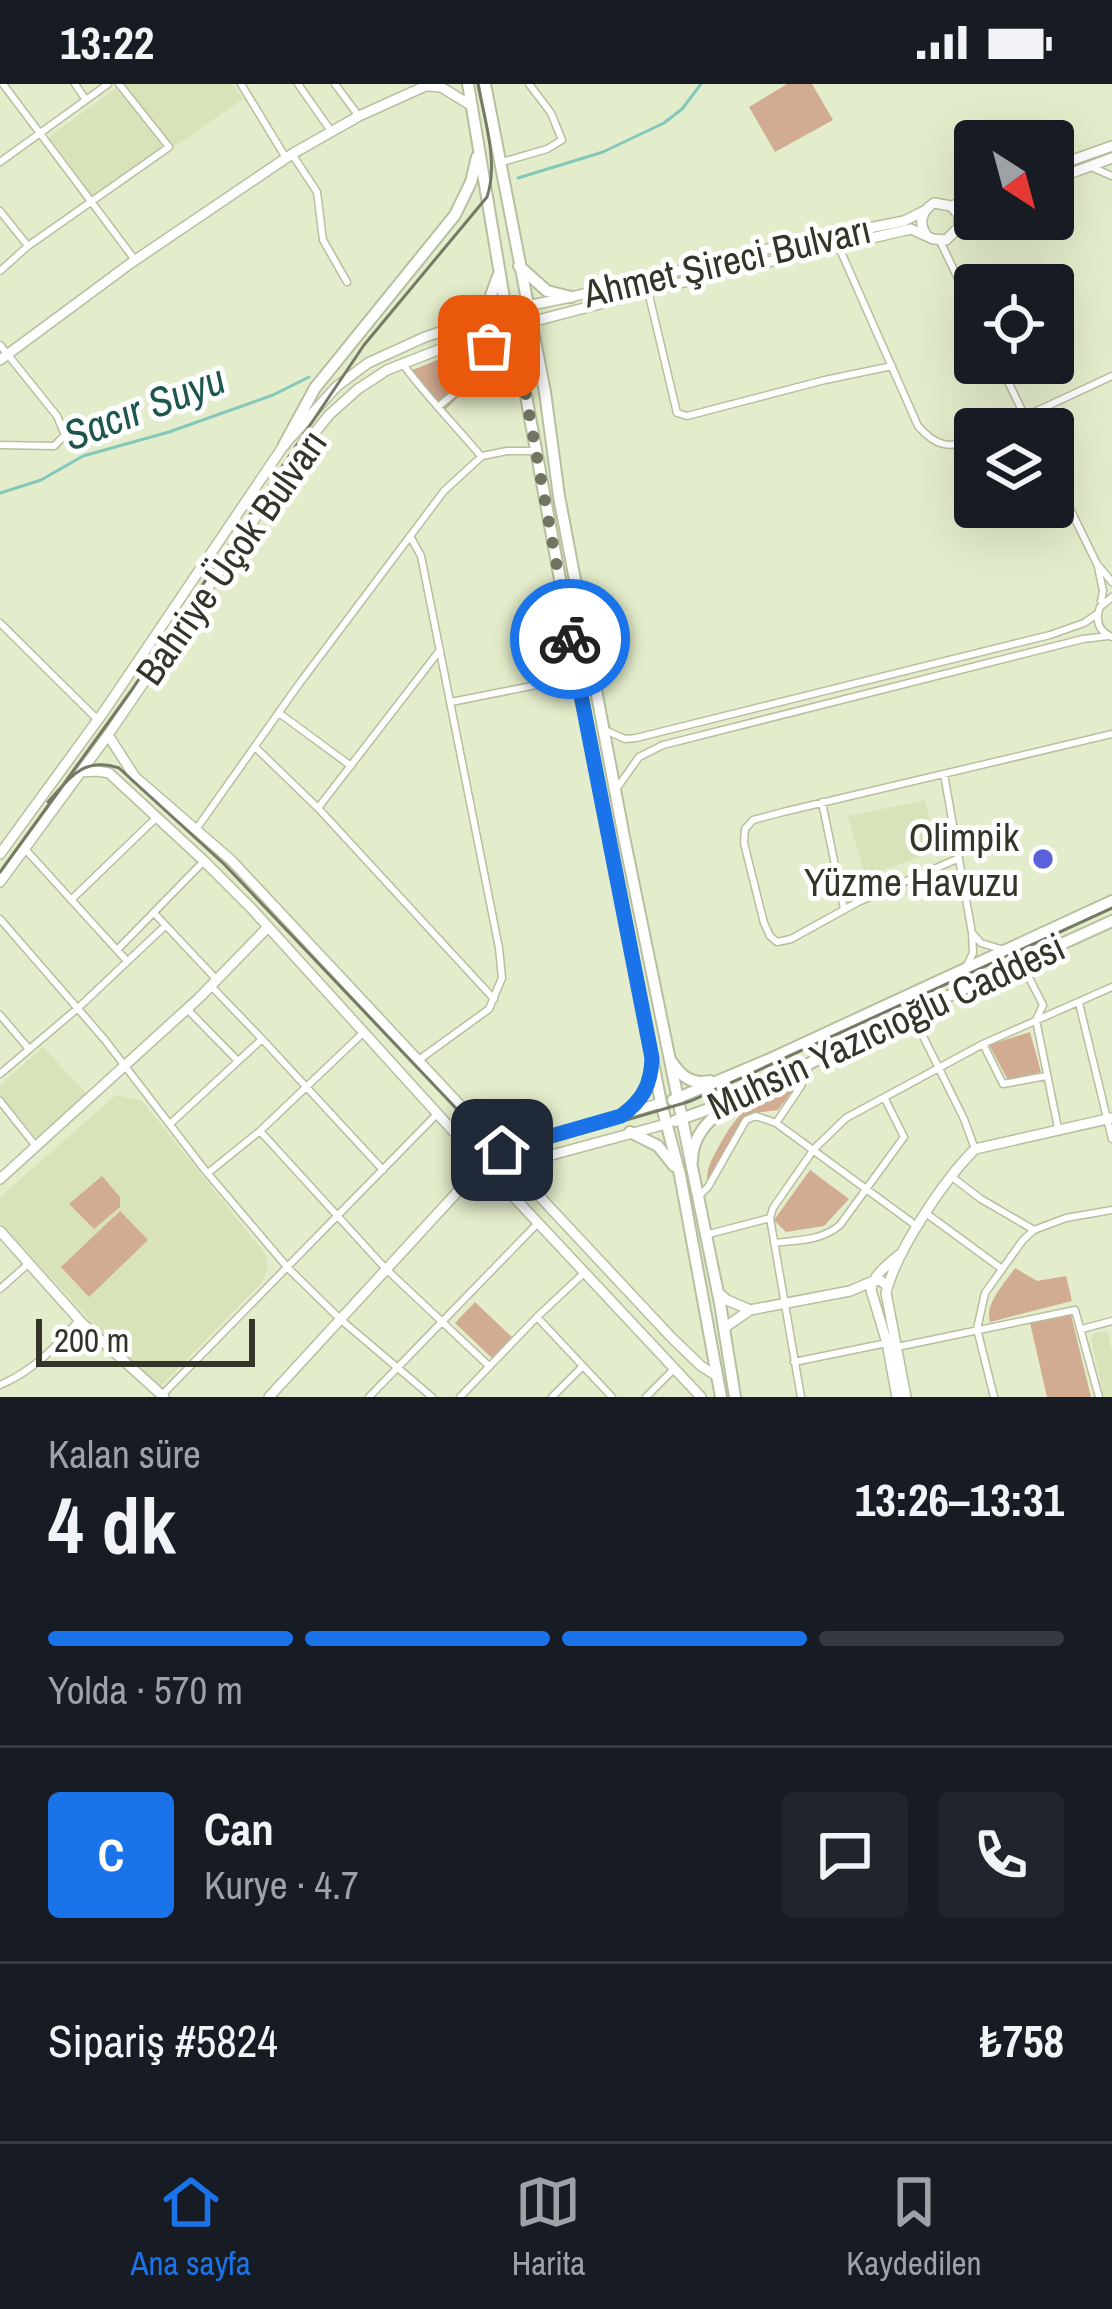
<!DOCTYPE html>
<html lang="tr">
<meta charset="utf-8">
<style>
:root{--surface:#171b24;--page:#20242c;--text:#f1f3f6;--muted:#9ea1a6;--line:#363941;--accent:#1a73e8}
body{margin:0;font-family:"Archivo Narrow",sans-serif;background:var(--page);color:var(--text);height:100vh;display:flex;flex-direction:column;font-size:45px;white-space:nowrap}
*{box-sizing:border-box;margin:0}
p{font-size:39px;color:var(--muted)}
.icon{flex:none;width:66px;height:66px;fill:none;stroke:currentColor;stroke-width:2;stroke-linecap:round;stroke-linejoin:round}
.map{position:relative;height:1313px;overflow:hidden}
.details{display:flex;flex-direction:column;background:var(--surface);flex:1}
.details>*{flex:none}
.needle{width:78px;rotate:144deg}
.controls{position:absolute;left:954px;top:36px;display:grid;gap:24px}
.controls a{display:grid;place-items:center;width:120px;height:120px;border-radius:12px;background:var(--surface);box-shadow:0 12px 48px #0002;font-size:60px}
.scale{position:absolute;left:36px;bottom:30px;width:219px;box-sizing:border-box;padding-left:12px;border:6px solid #323528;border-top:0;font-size:33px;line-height:42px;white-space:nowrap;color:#323528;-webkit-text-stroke:9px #fff;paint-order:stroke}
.pin{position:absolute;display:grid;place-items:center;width:102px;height:102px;color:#fff;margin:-51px;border-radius:24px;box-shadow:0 6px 18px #0006}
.courier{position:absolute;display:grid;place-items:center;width:120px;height:120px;margin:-60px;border:9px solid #1a73e8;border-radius:50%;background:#fff;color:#222;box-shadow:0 3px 15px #0007}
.summary em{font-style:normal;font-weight:800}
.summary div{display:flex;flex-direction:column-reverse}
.summary{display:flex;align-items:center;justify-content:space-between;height:204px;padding:0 48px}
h1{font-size:78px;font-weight:800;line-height:90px}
.bar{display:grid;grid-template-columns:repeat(4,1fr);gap:18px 12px;align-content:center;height:144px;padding:0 48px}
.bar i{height:15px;border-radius:9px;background:var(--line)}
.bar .active{background:var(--accent)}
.bar p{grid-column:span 4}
.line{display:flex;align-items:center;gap:30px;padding:0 48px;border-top:3px solid var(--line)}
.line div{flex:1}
.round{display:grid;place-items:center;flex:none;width:126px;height:126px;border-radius:12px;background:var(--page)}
.status{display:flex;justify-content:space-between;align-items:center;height:84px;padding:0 60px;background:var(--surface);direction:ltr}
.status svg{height:33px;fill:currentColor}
.menu{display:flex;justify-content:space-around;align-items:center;height:168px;border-top:3px solid var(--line);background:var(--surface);font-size:33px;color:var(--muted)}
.menu a{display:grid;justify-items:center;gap:6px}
.menu .active{color:var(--accent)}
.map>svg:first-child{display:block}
.built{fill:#d8e3b9}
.green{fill:#d1ab92}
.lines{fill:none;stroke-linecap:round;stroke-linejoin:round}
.stream{stroke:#84c8bc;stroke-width:3}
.street-casing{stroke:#b6bf9e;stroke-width:9}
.secondary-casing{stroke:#b6bf9e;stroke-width:12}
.primary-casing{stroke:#b6bf9e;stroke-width:14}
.street{stroke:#fff;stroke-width:6}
.secondary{stroke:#fff;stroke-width:9}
.primary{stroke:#fff;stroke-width:10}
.tram{stroke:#747a65;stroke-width:3}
.done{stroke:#707561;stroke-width:12;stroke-dasharray:0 21.6}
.route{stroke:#1a73e8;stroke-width:15}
.poi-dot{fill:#5b61d8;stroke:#fff;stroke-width:4.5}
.labels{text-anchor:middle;stroke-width:10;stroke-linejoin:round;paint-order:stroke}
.street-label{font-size:39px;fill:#323528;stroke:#fff}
.poi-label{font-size:39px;fill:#323528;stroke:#fff;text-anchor:end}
.water-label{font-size:42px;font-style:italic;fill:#1d564e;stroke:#fff}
</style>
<div class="status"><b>13:22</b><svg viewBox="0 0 49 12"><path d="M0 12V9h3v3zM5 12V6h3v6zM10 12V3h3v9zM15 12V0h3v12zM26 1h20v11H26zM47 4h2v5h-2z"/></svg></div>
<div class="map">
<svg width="1112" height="1313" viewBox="0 0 1112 1313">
<rect width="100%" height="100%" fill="#e4edcb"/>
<!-- built -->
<path class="built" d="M 124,0 L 232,0 L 243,15 L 174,63 Z
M 116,4 L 163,63 L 93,112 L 49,53 Z
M 925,716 L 937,767 L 865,792 L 848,732 Z
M 43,963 L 87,1010 L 39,1057 L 0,1011 L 0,1001 Z
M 116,1011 L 142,1017 L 266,1171 L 268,1184 L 263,1197 L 160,1303 L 96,1242 L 0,1138 L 0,1113 Z
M 1107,1247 L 1112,1268 L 1112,1313 L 1104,1313 L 1091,1256 L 1094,1249 Z"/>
<!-- green -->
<path class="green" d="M 787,0 L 812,0 L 833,36 L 775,68 L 749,23 Z
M 466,268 L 479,268 L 498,280 L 492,280 L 444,327 L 408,288 L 447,272 Z
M 1030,948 L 1041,988 L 1008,996 L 989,961 Z
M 800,997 L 778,1026 L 753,1029 L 747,1033 L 707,1101 C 706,1085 711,1077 718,1064 C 743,1018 755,1019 800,997 Z
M 810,1086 L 849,1115 L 824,1142 L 786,1148 L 774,1136 Z
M 102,1092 L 120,1113 L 120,1123 L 94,1145 L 69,1120 Z
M 120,1127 L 148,1156 L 89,1213 L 61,1183 Z
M 1015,1184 L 1037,1197 L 1066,1192 L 1072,1217 L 990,1238 C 984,1220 1005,1199 1015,1184 Z
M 475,1218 L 513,1254 L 493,1275 L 455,1239 Z
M 1071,1231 L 1091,1313 L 1047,1313 L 1030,1239 Z"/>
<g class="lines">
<!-- stream -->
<path class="stream" d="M 518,94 L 603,68 L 664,39 L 682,25 L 701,0
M 0,409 L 41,396 L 83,372 L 169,348 L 273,311 L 309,293"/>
<!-- street casing -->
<g class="street-casing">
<path id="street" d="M 3,0 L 135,176
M 75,0 L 86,16
M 241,0 L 286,74
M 298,0 L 331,47
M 335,0 L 358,31
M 292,70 L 317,108 L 323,156 L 347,198
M 0,78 L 108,0
M 502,78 L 547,65 L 562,56 L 551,29 L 529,0
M 1091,83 L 1112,92
M 0,127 L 28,162
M 940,157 L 975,230
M 838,161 L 918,342 C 936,363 950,365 975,355
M 0,187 L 28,162 L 169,63 L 119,0
M 648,207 L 677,329 L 687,332 L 825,296 L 892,282
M 0,261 L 57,332 L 65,351 L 54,362 L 0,361
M 402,279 C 426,312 455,341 481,372
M 999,279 L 1031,345
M 439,322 L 501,271
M 998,345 L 1112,292
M 1053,390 L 1097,480 L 1112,498
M 410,452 L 421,472 L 499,864 L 502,894 L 489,925 L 420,975
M 1098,483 L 1103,507 L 1101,517
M 1112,513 L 1100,523 C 1095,536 1098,547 1112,553
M 0,539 L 98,636
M 451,618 L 577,593
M 279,629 L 351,682
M 605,646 L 625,655 L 636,654 L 1050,551 L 1084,539 L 1097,530
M 255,663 L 318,724 L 494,915
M 944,690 L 972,849
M 617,704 L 639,673 L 663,661 L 1083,555 L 1108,552
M 822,718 L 844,825
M 318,724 L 440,566
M 197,744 L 299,600 L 444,407 L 482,372 L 507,367 L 536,367
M 25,765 L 127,877
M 957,775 L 858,818 L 791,855 L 777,858 L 770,852 L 764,839 L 744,759 L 745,745 L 753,736 L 783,728 L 1112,650
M 71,816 L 157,733
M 154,829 L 217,896
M 0,835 L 105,956 L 204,1085 L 288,1184 L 340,1235 L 432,1313
M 117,866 L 204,777
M 1021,878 L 1043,921 L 1036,936 L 1058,1044
M 967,881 L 973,869 L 972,849 L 981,859 L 1004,866
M 211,902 L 262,955
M 1079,919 L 1112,1055
M 187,925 L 238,977
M 912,930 L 964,1035 L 975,1065
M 0,931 L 29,965
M 983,960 L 1003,1000 L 1046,992
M 809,982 L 801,1002 L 776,1039 L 918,1143
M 0,990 L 78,924 L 165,842
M 0,1017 L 35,1061
M 170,1040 L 262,955 L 383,1086
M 260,1047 L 385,1184 L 489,1282
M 208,1089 L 260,1047 L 364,948
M 952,1093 L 981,1115 L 1034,1146
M 699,1112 L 708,1103 L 746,1036 L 756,1032 L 776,1039
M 927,1130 L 1002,1185
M 705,1151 L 770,1134
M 774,1159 C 798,1156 821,1157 840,1141 L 904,1053 L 885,1015
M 0,1205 L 27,1181
M 537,1233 L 612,1313
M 1082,1245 L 1112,1237
M 897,1263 L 1075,1226 L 1099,1313
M 794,1278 L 887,1259
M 0,1301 C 33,1287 56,1263 79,1236
M 160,1313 L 436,1031
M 369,1313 L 537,1140
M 460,1313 L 537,1233 L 583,1190
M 552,1313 L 582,1283
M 646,1313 L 673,1286
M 801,1313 L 770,1134 L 773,1124 L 814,1065 L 846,1034 L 983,960 L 1112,903
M 994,1313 L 977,1245 L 985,1209 L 1023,1156 L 1034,1146 L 1066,1134 L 1112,1126"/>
</g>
<!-- secondary casing -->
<g class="secondary-casing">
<path id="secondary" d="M 429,2 L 441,3 L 472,22
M 1053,83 L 1112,62
M 1053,96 L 1112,74
M 952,122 L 975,113
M 959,143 L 975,126
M 0,276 L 131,179 L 292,70 L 359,32 L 430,0
M 108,651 L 135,693 L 231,776 L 502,1066 L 513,1084 L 671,1253 L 701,1282 L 717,1292
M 81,688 L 97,687 L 109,689 L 204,777 L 252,825 L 483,1080 L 701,1313
M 0,770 L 105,626 L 284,361 L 336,303 L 368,279 L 425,253 L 506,226 L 571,213 L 784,161 L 904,137 L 924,127
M 0,798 L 108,651 L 305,361 L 329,331 L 358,305 L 387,286 L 466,255 L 703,193 L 911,145 L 933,155 L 946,156 L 959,143 L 959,131 L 951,122 L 934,119 C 921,127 918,140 927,152
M 483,1080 L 511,1082 L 666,1040
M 0,1095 L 199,914 L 268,843
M 0,1147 L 82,1239 L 164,1313
M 717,1207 L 727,1216 L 750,1226
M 724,1244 L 750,1226 L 850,1207 L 878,1195 L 888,1202
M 269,1313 L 483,1080 L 502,1066 L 661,1019
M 897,1313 L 887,1259 L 871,1206 C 873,1191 888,1180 899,1171
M 906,1313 L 886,1209 C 896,1167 944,1096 975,1065 L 1112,1034"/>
</g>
<!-- primary casing -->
<g class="primary-casing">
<path id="primary" d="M 468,0 L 506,226 L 521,285 L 593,673 L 661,1019 L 680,1091 L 721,1313
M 485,0 L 545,308 L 559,412 L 624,753 L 720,1219 L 735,1313
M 519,182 L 547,207 L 571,213
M 469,238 L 488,220 L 498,192
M 466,255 L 489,262 L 520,284
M 284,361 L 315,304 L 455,131 L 471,98 L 477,73
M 671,977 C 681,992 691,1001 710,997
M 673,1016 L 770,975 L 1112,817
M 621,1032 C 638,1020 647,1009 652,989
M 675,1037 L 734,1016 L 963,905 L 1112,837
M 630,1048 L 658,1062 L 674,1082
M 692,1077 C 692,1053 707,1038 724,1024"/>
</g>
<!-- street -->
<use href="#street" class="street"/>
<!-- secondary -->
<use href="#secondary" class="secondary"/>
<!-- primary -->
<use href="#primary" class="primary"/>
<!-- tram -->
<path class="tram" d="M 48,718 C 70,694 83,672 119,684 L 224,780 L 489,1059 L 502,1066 L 521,1067 L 691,1017 L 1112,824
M 0,788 L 131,607 L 364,261 L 487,113 C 499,78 484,35 478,0"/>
</g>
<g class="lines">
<!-- done -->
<path class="done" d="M 489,262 L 521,285 L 570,555"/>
<!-- route -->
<path class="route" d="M 502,1066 L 621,1032 C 643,1016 651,1001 652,974 L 570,555"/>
</g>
<!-- markers -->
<circle class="poi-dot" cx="1043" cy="775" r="12"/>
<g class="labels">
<!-- street labels -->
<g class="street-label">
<text transform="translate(727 177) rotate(-13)" y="14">Ahmet Şireci Bulvarı</text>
<text transform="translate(231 473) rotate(-55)" y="14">Bahriye Üçok Bulvarı</text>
<text transform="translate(886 942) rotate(-25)" y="14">Muhsin Yazıcıoğlu Caddesi</text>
</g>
<!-- poi labels -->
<g class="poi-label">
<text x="1019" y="767">Olimpik<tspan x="1019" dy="45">Yüzme Havuzu</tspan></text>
</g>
<!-- water labels -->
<g class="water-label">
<text transform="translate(144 323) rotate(-21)" y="15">Sacır Suyu</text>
</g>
</g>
</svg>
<div class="controls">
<a><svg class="needle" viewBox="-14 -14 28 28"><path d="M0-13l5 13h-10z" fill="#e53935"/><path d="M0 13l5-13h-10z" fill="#9ea1a6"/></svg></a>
<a><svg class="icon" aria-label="locate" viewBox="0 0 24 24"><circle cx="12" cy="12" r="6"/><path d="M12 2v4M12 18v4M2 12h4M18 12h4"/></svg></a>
<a><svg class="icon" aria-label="layers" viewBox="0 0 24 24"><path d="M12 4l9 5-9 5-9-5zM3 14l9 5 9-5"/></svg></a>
</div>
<div class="scale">200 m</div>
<div class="pin" style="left:489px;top:262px;background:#ea580c"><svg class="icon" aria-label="bag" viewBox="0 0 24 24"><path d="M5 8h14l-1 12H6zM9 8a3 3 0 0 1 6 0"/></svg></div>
<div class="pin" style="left:502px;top:1066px;background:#1f2937"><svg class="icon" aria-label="home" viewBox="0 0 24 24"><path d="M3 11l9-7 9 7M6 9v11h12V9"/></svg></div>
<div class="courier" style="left:570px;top:555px"><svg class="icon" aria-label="bike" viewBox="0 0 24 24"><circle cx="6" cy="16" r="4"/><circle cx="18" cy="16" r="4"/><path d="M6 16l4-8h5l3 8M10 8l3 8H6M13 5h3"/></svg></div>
</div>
<section class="details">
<div class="summary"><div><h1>4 dk</h1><p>Kalan süre</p></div><em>13:26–13:31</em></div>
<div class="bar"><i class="active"></i><i class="active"></i><i class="active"></i><i></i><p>Yolda · 570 m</p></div>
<div class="line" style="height:216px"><b class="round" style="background:var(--accent);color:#fff">C</b><div><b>Can</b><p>Kurye · 4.7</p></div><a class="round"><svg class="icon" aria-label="chat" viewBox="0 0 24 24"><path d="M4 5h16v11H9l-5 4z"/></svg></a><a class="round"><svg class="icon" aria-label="phone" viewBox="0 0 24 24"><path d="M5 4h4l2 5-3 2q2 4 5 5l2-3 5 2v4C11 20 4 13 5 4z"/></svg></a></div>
<div class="line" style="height:156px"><div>Sipariş #5824</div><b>₺758</b></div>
</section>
<nav class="menu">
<a class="active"><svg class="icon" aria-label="home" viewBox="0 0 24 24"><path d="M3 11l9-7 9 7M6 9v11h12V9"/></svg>Ana sayfa</a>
<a><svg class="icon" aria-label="map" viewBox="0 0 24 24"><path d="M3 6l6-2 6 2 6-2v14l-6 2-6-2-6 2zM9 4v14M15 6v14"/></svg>Harita</a>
<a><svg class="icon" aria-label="saved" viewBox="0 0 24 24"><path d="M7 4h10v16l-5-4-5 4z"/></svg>Kaydedilen</a>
</nav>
